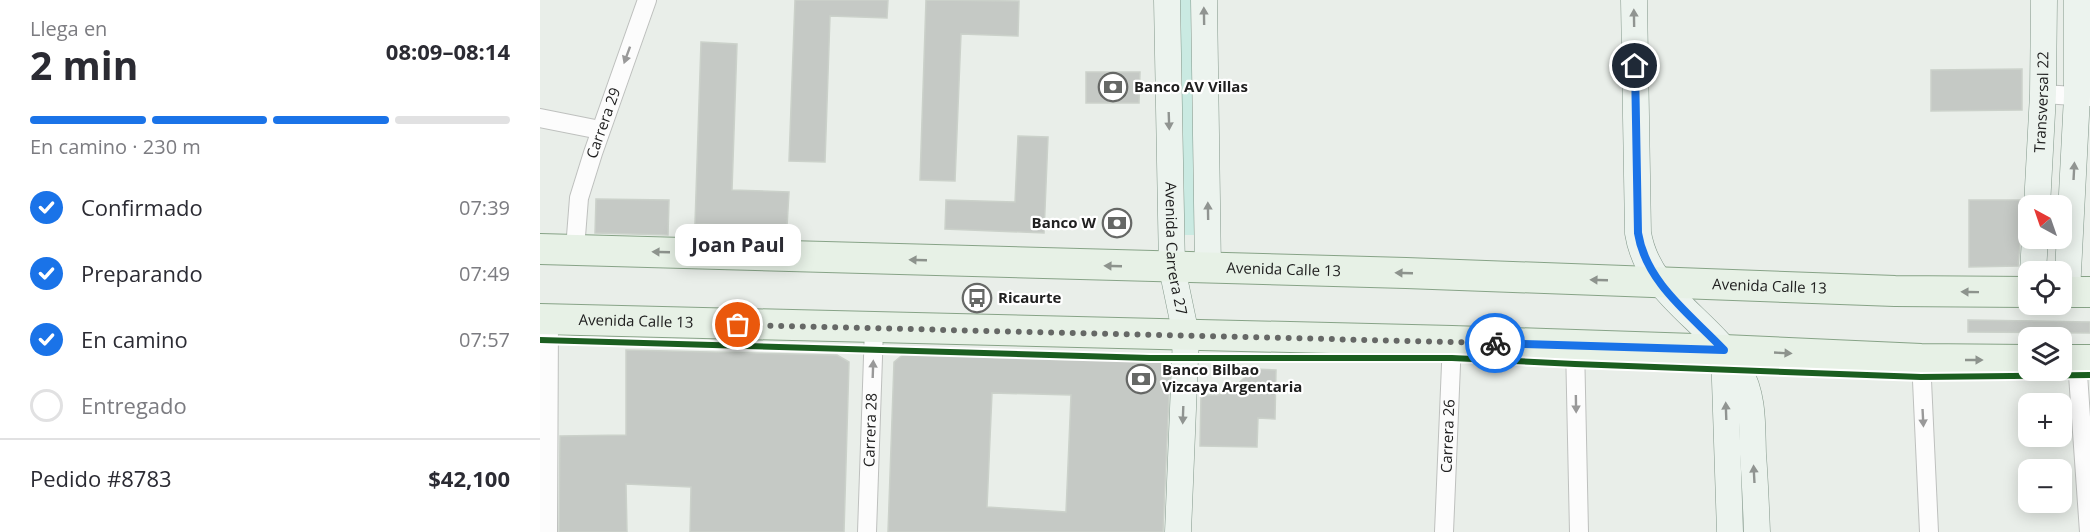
<!DOCTYPE html>
<html lang="es">
<meta charset="utf-8">
<style>
:root{--surface:#fff;--page:#f2f2f3;--text:#2b2b33;--muted:#7c7c81;--line:#e1e1e2;--accent:#1a73e8}
body{margin:0;font-family:"Open Sans",sans-serif;background:var(--page);color:var(--text);height:100vh;display:flex;flex-direction:column;font-size:22px;white-space:nowrap}
*{box-sizing:border-box;margin:0}
p{font-size:20px;color:var(--muted)}
.icon{flex:none;width:33px;height:33px;fill:none;stroke:currentColor;stroke-width:2;stroke-linecap:round;stroke-linejoin:round}
.map{position:relative;flex:1;overflow:hidden}
.details{display:flex;flex-direction:column;background:var(--surface);width:540px}
.details>*{flex:none}
.needle{width:39px;rotate:320deg}
.buttons{position:absolute;left:1478px;top:195px;display:grid;gap:12px}
.buttons a{display:grid;place-items:center;width:54px;height:54px;border-radius:12px;background:var(--surface);box-shadow:0 3px 15px #0003;font-size:30px}
.pin{position:absolute;display:grid;place-items:center;width:51px;height:51px;color:#fff;margin:-26px;border:3px solid #fff;border-radius:50%;box-shadow:0 2px 6px #0007}
.courier{position:absolute;display:grid;place-items:center;width:60px;height:60px;margin:-30px;border:4px solid #1a73e8;border-radius:50%;background:#fff;color:#222;box-shadow:0 2px 8px #0007}
.bubble{position:absolute;height:42px;border-radius:12px;background:var(--surface);box-shadow:0 3px 15px #0003;font-size:20px;font-weight:700;line-height:42px;text-align:center}
.summary em{font-style:normal;font-weight:700}
.summary div{display:flex;flex-direction:column-reverse}
.summary{display:flex;align-items:center;justify-content:space-between;height:102px;padding:0 30px}
h1{font-size:39px;font-weight:700;line-height:45px}
.bar{display:grid;grid-template-columns:repeat(4,1fr);gap:9px 6px;align-content:center;height:72px;padding:0 30px}
.bar i{height:8px;border-radius:4px;background:var(--line)}
.bar .active{background:var(--accent)}
.bar p{grid-column:span 4}
.line{display:flex;align-items:center;gap:15px;padding:0 30px;border-top:2px solid var(--line)}
.line div{flex:1}
ol{padding:0 30px;list-style:none}
li{display:flex;align-items:center;gap:18px;height:66px}
li p{margin-inline-start:auto}
li .icon{padding:6px;border-radius:50%;background:var(--accent);color:#fff;stroke-width:4}
li:last-child{color:var(--muted)}
li i{width:33px;height:33px;border:3px solid var(--line);border-radius:50%}
main{display:flex;flex:1;min-height:0}
.map>svg:first-child{display:block}
.grass{fill:#caeae2}
.building{fill:#c5c9c5;stroke:#cbd1ca;stroke-width:1.5;fill-rule:evenodd}
.lines{fill:none;stroke-linecap:round;stroke-linejoin:round}
.street-casing{stroke:#bec0be;stroke-width:20}
.secondary-casing{stroke:#82978a;stroke-width:27}
.primary-casing{stroke:#87a387;stroke-width:32}
.street{stroke:#fcfcfc;stroke-width:18}
.secondary{stroke:#ecf3ee;stroke-width:26}
.primary{stroke:#e7f1e6;stroke-width:30}
.cycleway-casing{stroke:#fff;stroke-width:10}
.cycleway{stroke:#1b5e20;stroke-width:6}
.oneway{fill:#909491}
.oneway2{fill:#999}
.oneway3{fill:#8d938d}
.done{stroke:#666866;stroke-width:6;stroke-dasharray:0 10.8}
.route{stroke:#1a73e8;stroke-width:8}
.labels{text-anchor:middle;stroke-width:4.5;stroke-linejoin:round;paint-order:stroke}
.poi-label{font-size:15px;font-weight:bold;fill:#202020;stroke:#fff;text-anchor:start}
.street-label{font-size:15px;fill:#202020;stroke:#fff}
</style>
<main>
<section class="details">
<div class="summary"><div><h1>2 min</h1><p>Llega en</p></div><em>08:09–08:14</em></div>
<div class="bar"><i class="active"></i><i class="active"></i><i class="active"></i><i></i><p>En camino · 230 m</p></div>
<ol>
<li><svg class="icon" aria-label="check" viewBox="0 0 24 24"><path d="M5 12l5 5 9-10"/></svg>Confirmado<p>07:39</p></li>
<li><svg class="icon" aria-label="check" viewBox="0 0 24 24"><path d="M5 12l5 5 9-10"/></svg>Preparando<p>07:49</p></li>
<li><svg class="icon" aria-label="check" viewBox="0 0 24 24"><path d="M5 12l5 5 9-10"/></svg>En camino<p>07:57</p></li>
<li><i></i>Entregado</li>
</ol>
<div class="line" style="height:78px"><div>Pedido #8783</div><b>$42,100</b></div>
</section>
<div class="map">
<svg width="1550" height="532" viewBox="0 0 1550 532">
<rect width="100%" height="100%" fill="#e9eee9"/>
<!-- grass -->
<path class="grass" d="M 638,0 L 654,0 L 658,235 L 642,235 Z"/>
<!-- building -->
<path class="building" d="M 255,0 L 348,0 L 347,18 L 290,16 L 285,162 L 249,161 Z
M 386,0 L 479,1 L 478,36 L 421,34 L 415,181 L 380,180 Z
M 161,42 L 197,44 L 192,190 L 249,192 L 247,227 L 155,224 Z
M 1482,69 L 1482,110 L 1391,111 L 1391,70 Z
M 546,72 L 600,72 L 599,103 L 546,103 Z
M 478,136 L 508,137 L 504,233 L 405,229 L 406,200 L 475,202 Z
M 56,199 L 129,200 L 128,235 L 55,233 Z
M 1429,200 L 1481,200 L 1481,233 L 1478,266 L 1429,267 Z
M 1428,320 L 1550,322 L 1550,333 L 1428,332 Z
M 86,350 L 297,355 L 309,362 L 304,532 L 150,532 L 151,487 L 86,484 L 87,532 L 19,532 L 20,436 L 86,435 Z
M 366,352 L 454,355 L 454,358 L 533,360 L 620,359 L 630,371 L 623,532 L 348,532 L 354,362 ZM 452,393 L 531,395 L 526,512 L 447,507 Z
M 714,369 L 736,370 L 735,419 L 718,418 L 717,447 L 660,446 L 661,395 L 678,395 L 692,389 Z"/>
<g class="lines">
<!-- street casing -->
<g class="street-casing">
<g id="street">
<path d="M 1503,94 L 1550,97"/>
<path d="M 0,118 L 60,130"/>
<path id="s1" d="M 35,249 L 39,198 L 53,153 L 107,0"/>
<path d="M 1035,345 L 1039,532"/>
<path d="M 1381,359 L 1389,532"/>
<path d="M 1537,360 L 1549,532"/>
<path d="M 8,532 L 9,319"/>
<path id="s2" d="M 327,532 L 334,328"/>
<path id="s3" d="M 904,532 L 912,341"/>
</g>
</g>
<!-- secondary casing -->
<g class="secondary-casing">
<g id="secondary">
<path id="s4" d="M 627,0 L 632,268 L 646,335 L 638,532"/>
<path d="M 664,0 L 668,269"/>
<path d="M 1094,0 L 1098,233 C 1108,295 1169,319 1199,370 C 1214,396 1212,426 1213,454 C 1215,480 1216,506 1217,532"/>
<path id="s5" d="M 1497,206 L 1503,94 L 1504,0"/>
<path d="M 1493,272 L 1495,238"/>
<path d="M 1527,292 L 1537,96 L 1537,0"/>
<path d="M 1184,350 L 1190,532"/>
</g>
</g>
<!-- primary casing -->
<g class="primary-casing">
<g id="primary">
<path id="s6" d="M 0,249 L 866,273 L 1355,291 L 1488,292"/>
<path d="M 1521,292 L 1550,292"/>
<path id="s7" d="M 0,319 L 912,341 L 1184,350 L 1381,359 L 1488,360"/>
<path d="M 1521,360 L 1550,360"/>
</g>
</g>
<!-- street -->
<use href="#street" class="street"/>
<!-- secondary -->
<use href="#secondary" class="secondary"/>
<!-- primary -->
<use href="#primary" class="primary"/>
<!-- cycleway casing -->
<g class="cycleway-casing">
<path id="cycleway" d="M 0,340 L 610,358 L 912,358 L 1035,364 L 1381,377 L 1550,375"/>
</g>
<!-- cycleway -->
<use href="#cycleway" class="cycleway"/>
</g>
<!-- one-way arrows -->
<defs><path id="oneway-solid" d="M-6-.8H1V-3.2L6.5 0L1 3.2V.8H-6Z" transform="scale(1.5)"/></defs>
<g class="oneway">
<use href="#oneway-solid" transform="translate(664 16) rotate(-91)"/>
<use href="#oneway-solid" transform="translate(1094 18) rotate(-91)"/>
<use href="#oneway-solid" transform="translate(629 121) rotate(88)"/>
<use href="#oneway-solid" transform="translate(1534 171) rotate(-87)"/>
<use href="#oneway-solid" transform="translate(668 211) rotate(-91)"/>
<use href="#oneway-solid" transform="translate(1186 411) rotate(-92)"/>
<use href="#oneway-solid" transform="translate(643 415) rotate(92)"/>
<use href="#oneway-solid" transform="translate(1214 474) rotate(-93)"/>
</g>
<g class="oneway2">
<use href="#oneway-solid" transform="translate(87 55) rotate(110)"/>
<use href="#oneway-solid" transform="translate(333 369) rotate(-88)"/>
<use href="#oneway-solid" transform="translate(1036 404) rotate(89)"/>
<use href="#oneway-solid" transform="translate(1383 418) rotate(87)"/>
</g>
<g class="oneway3">
<use href="#oneway-solid" transform="translate(121 252) rotate(-178)"/>
<use href="#oneway-solid" transform="translate(378 260) rotate(-178)"/>
<use href="#oneway-solid" transform="translate(573 266) rotate(-178)"/>
<use href="#oneway-solid" transform="translate(864 273) rotate(-178)"/>
<use href="#oneway-solid" transform="translate(1059 280) rotate(-178)"/>
<use href="#oneway-solid" transform="translate(1430 292) rotate(-179)"/>
<use href="#oneway-solid" transform="translate(1243 353) rotate(3)"/>
<use href="#oneway-solid" transform="translate(1434 360)"/>
</g>
<g class="lines">
<!-- done -->
<path class="done" d="M 198,325 L 955,343"/>
<!-- route -->
<path class="route" d="M 955,343 L 1184,350 C 1151,315 1106,283 1098,233 L 1095,66"/>
</g>
<!-- icons -->
<defs>
<g id="bank-ring" transform="scale(1.5)"><circle r="9.5" fill="#fff" stroke="#666866" stroke-width="1.5"/><path d="M-6-4H6V4H-6ZM0-2.3a2.3 2.3 0 1 0 0 4.6a2.3 2.3 0 1 0 0-4.6Z" fill="#666866"/></g>
<g id="bus-ring" transform="scale(1.5)"><circle r="9.5" fill="#fff" stroke="#666866" stroke-width="1.5"/><path d="M-5-6H5V4H4V6H2V4H-2V6H-4V4H-5ZM-3.5-4V0h7V-4ZM-3.5 1.2v1.5H-2V1.2ZM2 1.2v1.5H3.5V1.2Z" fill="#666866"/></g>
</defs>
<g fill-rule="evenodd">
<use href="#bank-ring" x="573" y="87"/>
<use href="#bank-ring" x="577" y="223"/>
<use href="#bus-ring" x="437" y="298"/>
<use href="#bank-ring" x="601" y="379"/>
</g>
<g class="labels">
<!-- poi labels -->
<g class="poi-label">
<text x="594" y="92">Banco AV Villas</text>
<text x="556" y="228" text-anchor="end">Banco W</text>
<text x="458" y="303">Ricaurte</text>
<text x="622" y="375">Banco Bilbao<tspan x="622" dy="17">Vizcaya Argentaria</tspan></text>
</g>
<!-- street labels -->
<g class="street-label">
<text dy="5" stroke="none"><textPath href="#s5" startOffset="104">Transversal 22</textPath></text>
<text dy="5" stroke="none"><textPath href="#s1" startOffset="130">Carrera 29</textPath></text>
<text dy="5" stroke="none"><textPath href="#s4" startOffset="249">Avenida Carrera 27</textPath></text>
<text dy="5" stroke="none"><textPath href="#s6" startOffset="744">Avenida Calle 13</textPath></text>
<text dy="5" stroke="none"><textPath href="#s6" startOffset="1230">Avenida Calle 13</textPath></text>
<text dy="5" stroke="none"><textPath href="#s7" startOffset="96">Avenida Calle 13</textPath></text>
<text dy="5" stroke="none"><textPath href="#s2" startOffset="102">Carrera 28</textPath></text>
<text dy="5" stroke="none"><textPath href="#s3" startOffset="96">Carrera 26</textPath></text>
</g>
</g>
</svg>
<div class="buttons">
<a><svg class="needle" viewBox="-14 -14 28 28"><path d="M0-13l5 13h-10z" fill="#e53935"/><path d="M0 13l5-13h-10z" fill="#7c7c81"/></svg></a>
<a><svg class="icon" aria-label="locate" viewBox="0 0 24 24"><circle cx="12" cy="12" r="6"/><path d="M12 2v4M12 18v4M2 12h4M18 12h4"/></svg></a>
<a><svg class="icon" aria-label="layers" viewBox="0 0 24 24"><path d="M12 4l9 5-9 5-9-5zM3 14l9 5 9-5"/></svg></a>
<a>+</a>
<a>−</a>
</div>
<div class="pin" style="left:198px;top:325px;background:#ea580c"><svg class="icon" aria-label="bag" viewBox="0 0 24 24"><path d="M5 8h14l-1 12H6zM9 8a3 3 0 0 1 6 0"/></svg></div>
<div class="pin" style="left:1095px;top:66px;background:#1f2937"><svg class="icon" aria-label="home" viewBox="0 0 24 24"><path d="M3 11l9-7 9 7M6 9v11h12V9"/></svg></div>
<div class="courier" style="left:955px;top:343px"><svg class="icon" aria-label="bike" viewBox="0 0 24 24"><circle cx="6" cy="16" r="4"/><circle cx="18" cy="16" r="4"/><path d="M6 16l4-8h5l3 8M10 8l3 8H6M13 5h3"/></svg></div>
<div class="bubble" style="left:135px;top:224px;width:126px">Joan Paul</div>
</div>
</main>
